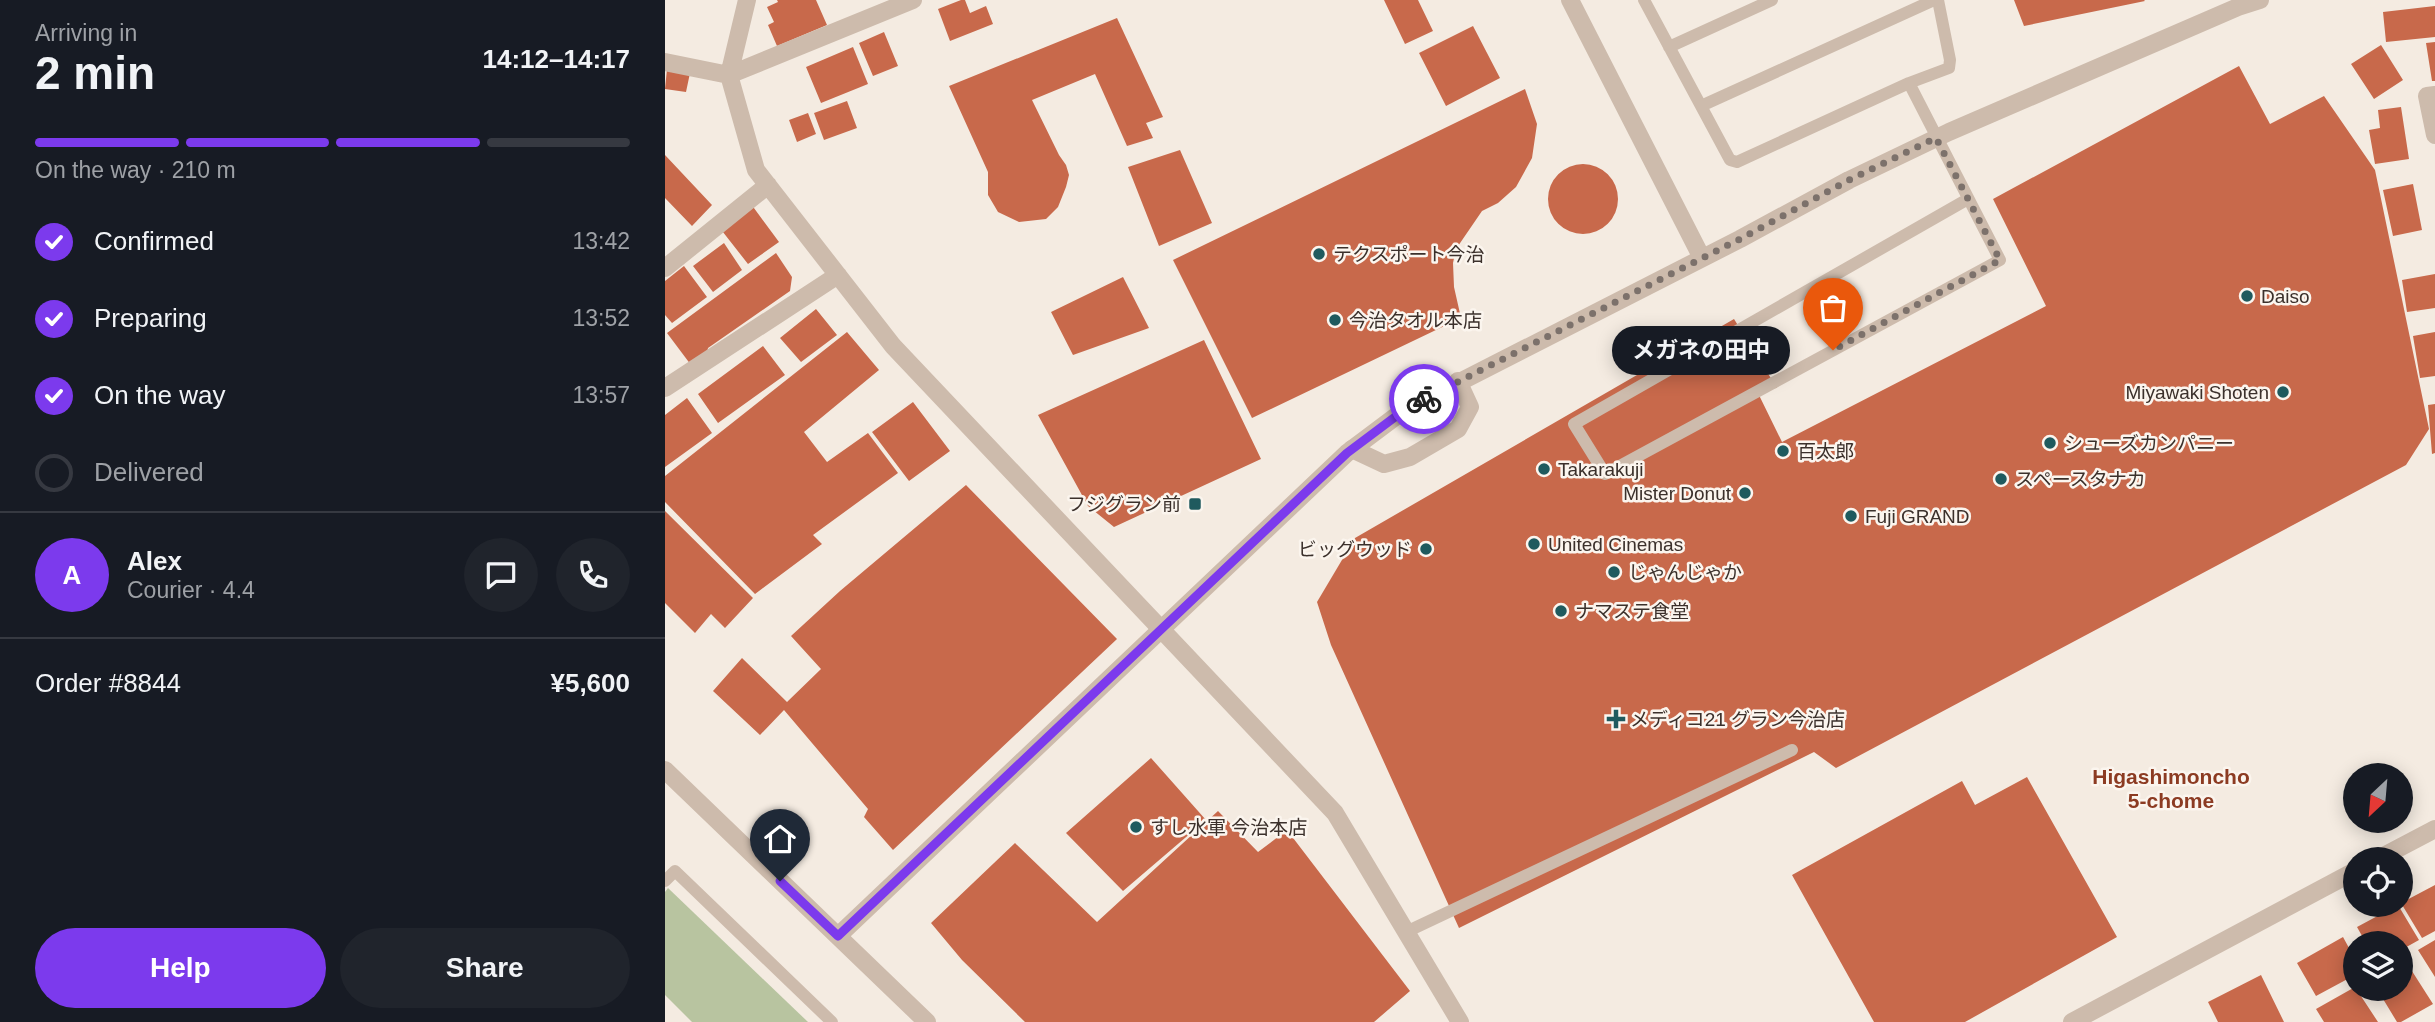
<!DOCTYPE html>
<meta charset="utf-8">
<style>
:root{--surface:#171b24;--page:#20242c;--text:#f1f3f6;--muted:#9ea1a6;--line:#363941;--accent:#7c3aed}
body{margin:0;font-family:Arial,"Noto Sans JP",sans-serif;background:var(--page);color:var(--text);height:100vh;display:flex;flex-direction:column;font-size:26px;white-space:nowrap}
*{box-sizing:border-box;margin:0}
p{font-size:23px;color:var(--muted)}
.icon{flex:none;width:38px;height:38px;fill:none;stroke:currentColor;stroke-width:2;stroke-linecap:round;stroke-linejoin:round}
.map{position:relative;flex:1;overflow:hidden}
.sheet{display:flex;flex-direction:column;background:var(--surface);width:665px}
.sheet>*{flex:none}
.needle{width:46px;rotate:206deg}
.tools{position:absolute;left:1678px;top:763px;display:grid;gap:14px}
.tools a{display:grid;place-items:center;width:70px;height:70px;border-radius:50%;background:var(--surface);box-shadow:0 4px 18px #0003;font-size:35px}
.pin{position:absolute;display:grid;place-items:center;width:60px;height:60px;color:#fff;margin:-72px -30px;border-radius:50% 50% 50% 0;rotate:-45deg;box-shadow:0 0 7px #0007}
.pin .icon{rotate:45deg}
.courier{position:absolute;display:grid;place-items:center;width:70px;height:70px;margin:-35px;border:5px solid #7c3aed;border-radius:50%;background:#fff;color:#222;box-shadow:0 2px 9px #0007}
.bubble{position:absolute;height:49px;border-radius:24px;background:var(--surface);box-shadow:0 4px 18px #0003;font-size:23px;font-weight:700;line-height:49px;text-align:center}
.overview em{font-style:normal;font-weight:700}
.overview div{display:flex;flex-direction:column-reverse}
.overview{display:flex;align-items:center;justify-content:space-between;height:119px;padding:0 35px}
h1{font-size:46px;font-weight:700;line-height:52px}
.bar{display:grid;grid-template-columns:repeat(4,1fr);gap:10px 7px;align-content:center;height:84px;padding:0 35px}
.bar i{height:9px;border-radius:5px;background:var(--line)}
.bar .active{background:var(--accent)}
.bar p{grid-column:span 4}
.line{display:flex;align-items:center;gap:18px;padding:0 35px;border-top:2px solid var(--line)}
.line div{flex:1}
.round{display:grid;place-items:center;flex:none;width:74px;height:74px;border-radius:37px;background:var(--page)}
ol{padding:0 35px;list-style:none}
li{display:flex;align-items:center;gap:21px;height:77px}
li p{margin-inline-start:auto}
li .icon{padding:7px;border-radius:50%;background:var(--accent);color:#fff;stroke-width:4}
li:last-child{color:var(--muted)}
li i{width:38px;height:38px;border:4px solid var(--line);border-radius:50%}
.action{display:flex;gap:14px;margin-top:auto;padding:14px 35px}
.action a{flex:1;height:80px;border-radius:42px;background:var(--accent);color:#fff;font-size:28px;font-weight:700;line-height:80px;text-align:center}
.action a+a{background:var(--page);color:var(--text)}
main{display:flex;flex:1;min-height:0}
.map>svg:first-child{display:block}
.green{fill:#b8c4a0}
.building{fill:#c8694b}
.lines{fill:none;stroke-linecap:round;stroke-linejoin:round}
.service{stroke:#cdbbac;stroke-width:12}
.minor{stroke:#cdbbac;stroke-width:18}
.tertiary{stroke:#cdbbac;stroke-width:18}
.done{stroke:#7c716b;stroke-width:7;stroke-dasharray:0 12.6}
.route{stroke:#7c3aed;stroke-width:9}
.poi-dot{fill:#1f5a5e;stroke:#fbf5ee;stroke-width:2.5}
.labels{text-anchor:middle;stroke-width:5;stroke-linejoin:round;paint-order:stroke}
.poi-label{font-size:19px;fill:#3b302b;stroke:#fbf5ee;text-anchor:start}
.neighbourhood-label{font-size:21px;font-weight:bold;fill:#8c3b22;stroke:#fbf5ee}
</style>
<main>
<section class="sheet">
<div class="overview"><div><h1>2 min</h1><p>Arriving in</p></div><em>14:12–14:17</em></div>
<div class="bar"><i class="active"></i><i class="active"></i><i class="active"></i><i></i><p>On the way · 210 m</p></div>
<ol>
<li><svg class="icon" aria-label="check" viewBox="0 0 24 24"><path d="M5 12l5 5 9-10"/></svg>Confirmed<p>13:42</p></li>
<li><svg class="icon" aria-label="check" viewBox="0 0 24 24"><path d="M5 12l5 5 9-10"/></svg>Preparing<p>13:52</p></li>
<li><svg class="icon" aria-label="check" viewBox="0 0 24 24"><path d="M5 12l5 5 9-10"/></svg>On the way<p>13:57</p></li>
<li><i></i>Delivered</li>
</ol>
<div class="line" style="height:126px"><b class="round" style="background:var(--accent);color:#fff">A</b><div><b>Alex</b><p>Courier · 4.4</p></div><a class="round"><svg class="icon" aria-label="chat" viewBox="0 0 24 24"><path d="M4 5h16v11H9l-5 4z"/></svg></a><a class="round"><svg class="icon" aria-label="phone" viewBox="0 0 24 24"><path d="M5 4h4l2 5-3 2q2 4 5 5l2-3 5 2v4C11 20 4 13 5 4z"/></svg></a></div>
<div class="line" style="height:91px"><div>Order #8844</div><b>¥5,600</b></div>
<div class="action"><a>Help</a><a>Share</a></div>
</section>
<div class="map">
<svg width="1770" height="1022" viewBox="0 0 1770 1022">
<rect width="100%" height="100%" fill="#f4ebe1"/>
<!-- green -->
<path class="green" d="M 3,888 L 143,1022 L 27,1022 L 0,995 L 0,892 Z"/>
<!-- building -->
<path class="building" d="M 112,0 L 151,0 L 162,25 L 112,46 L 103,25 L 109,22 L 102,7 L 113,2 Z
M 296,0 L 300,0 L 305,13 L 321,6 L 328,24 L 285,41 L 273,9 Z
M 719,0 L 753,0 L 768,31 L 740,44 Z
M 1349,0 L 1479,0 L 1480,1 L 1359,26 Z
M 1770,6 L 1770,37 L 1721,42 L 1718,12 Z
M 452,18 L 498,117 L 481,123 L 488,138 L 462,146 L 430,74 L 367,100 L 394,155 L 401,165 L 404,175 L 401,187 L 393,207 L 381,219 L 354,222 L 333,212 L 323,195 L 323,172 L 284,86 Z
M 808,26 L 835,78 L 781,106 L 754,53 Z
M 219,32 L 233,66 L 208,76 L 194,43 Z
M 1770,42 L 1770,81 L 1767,81 L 1761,43 Z
M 1716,45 L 1738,80 L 1709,99 L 1686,64 Z
M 188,47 L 203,84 L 156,103 L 141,67 Z
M 1574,66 L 1605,124 L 1659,96 L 1710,170 L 1764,429 L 1741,465 L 1171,768 L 1149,752 L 794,928 L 666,645 L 652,602 L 690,538 L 1069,319 L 1112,388 L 1091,389 L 1117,442 L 1381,306 L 1328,199 Z
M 2,69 L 25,73 L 21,92 L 0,89 Z
M 860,89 L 872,124 L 867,158 L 851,187 L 833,203 L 817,211 L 791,249 L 788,263 L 789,287 L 796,318 L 587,418 L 508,260 Z
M 182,101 L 192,128 L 159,140 L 149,113 Z
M 1736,107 L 1744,159 L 1710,164 L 1704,130 L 1715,128 L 1713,110 Z
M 143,113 L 151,134 L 132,142 L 124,120 Z
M 515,150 L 547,223 L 494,246 L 463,167 Z
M 0,155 L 47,205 L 27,226 L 0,198 Z
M883 199a35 35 0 1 1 70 0a35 35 0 1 1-70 0Z
M 1748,184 L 1757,230 L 1728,236 L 1718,190 Z
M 86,204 L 114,242 L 83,264 L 54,227 Z
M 59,243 L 77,270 L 48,292 L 28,266 Z
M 111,253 L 127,277 L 125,291 L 43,348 L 42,353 L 26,365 L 2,333 Z
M 19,266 L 42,297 L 7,323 L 0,315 L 0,281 Z
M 1770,274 L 1770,308 L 1742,312 L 1737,280 Z
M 458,277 L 484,328 L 408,355 L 386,312 Z
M 151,309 L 172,335 L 136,362 L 115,338 Z
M 182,332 L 214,370 L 139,432 L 162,462 L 203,433 L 233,473 L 148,535 L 157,544 L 90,594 L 0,502 L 0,476 Z
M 1770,332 L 1770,376 L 1755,378 L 1748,336 Z
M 539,340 L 596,459 L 449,527 L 423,506 L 373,415 Z
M 98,346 L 120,375 L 53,423 L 33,394 Z
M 22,398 L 47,433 L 0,467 L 0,415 Z
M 248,402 L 285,451 L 244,481 L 207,432 Z
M 1770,404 L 1770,453 L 1767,454 L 1763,405 Z
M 301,485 L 452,639 L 228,850 L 199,817 L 203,809 L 119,710 L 95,735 L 48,691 L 77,658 L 122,702 L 156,669 L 126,636 L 175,591 Z
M 0,511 L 88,598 L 60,628 L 46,614 L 30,633 L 0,603 Z
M 486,758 L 541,820 L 458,891 L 401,833 Z
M 1362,777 L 1452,937 L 1300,1022 L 1209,1022 L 1127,875 L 1297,781 L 1310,805 Z
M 553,811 L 593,852 L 622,830 L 745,991 L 709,1022 L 360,1022 L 297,960 L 266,923 L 350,843 L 432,922 Z
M 1770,885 L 1770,931 L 1757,938 L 1736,903 Z
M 1733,905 L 1754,940 L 1736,950 L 1736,943 L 1701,943 L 1692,927 Z
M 1678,937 L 1690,959 L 1690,975 L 1651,996 L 1632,963 Z
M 1770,940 L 1770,977 L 1753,950 Z
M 1738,957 L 1768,1004 L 1736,1022 L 1732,1022 L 1712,989 L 1736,989 L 1736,959 Z
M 1596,975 L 1619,1022 L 1553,1022 L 1543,1002 Z
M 1690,987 L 1713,1022 L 1659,1022 L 1651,1009 Z"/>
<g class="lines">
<!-- service -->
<path class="service" d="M 979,0 L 1065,160 L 1072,162 L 1244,83
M 1273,0 L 1285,60 L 1284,68 L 1244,83 L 1335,260 L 940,474 L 909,424 L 1303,199
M 1004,47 L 1107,0
M 1036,106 L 1269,0
M 0,881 L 10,871 L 167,1022
M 741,932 L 1127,750"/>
<!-- minor -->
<path class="minor" d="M 82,0 L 64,75 L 91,170 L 228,346 L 670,813 L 795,1022
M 0,62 L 64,75 L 248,0
M 1770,95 L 1762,96 L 1770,135
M 0,268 L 103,185
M 0,388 L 173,275
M 687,449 L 719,464 L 745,457 L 793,429 L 805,407 L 793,381"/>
<!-- tertiary -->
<path class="tertiary" d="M 905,0 L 1037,258
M 0,770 L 262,1022
M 1713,859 L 1770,829
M 173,936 L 682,453 L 738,411 L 1075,239 L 1184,180 L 1284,132 L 1573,7 L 1595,0
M 1407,1022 L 1690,871"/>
</g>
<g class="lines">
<!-- done -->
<path class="done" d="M 759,399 L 1075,239 L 1184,180 L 1271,138 L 1335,260 L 1168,350"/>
<!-- route -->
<path class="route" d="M 115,881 L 173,936 L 682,453 L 738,411 L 759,399"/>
</g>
<!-- markers -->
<g class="poi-dot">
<circle cx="654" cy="254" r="7"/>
<circle cx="1582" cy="296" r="7"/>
<circle cx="670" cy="320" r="7"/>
<circle cx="1618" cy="392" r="7"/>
<circle cx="1385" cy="443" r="7"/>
<circle cx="1118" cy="451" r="7"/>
<circle cx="879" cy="469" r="7"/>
<circle cx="1336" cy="479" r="7"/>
<circle cx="1080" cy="493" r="7"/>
<rect x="523" y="497" width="14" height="14" rx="3.5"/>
<circle cx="1186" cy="516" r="7"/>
<circle cx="869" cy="544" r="7"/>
<circle cx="761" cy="549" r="7"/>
<circle cx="949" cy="572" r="7"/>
<circle cx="896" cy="611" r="7"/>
<path d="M947.5 708.5h7v7h7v7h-7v7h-7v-7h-7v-7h7z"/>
<circle cx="471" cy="827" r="7"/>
</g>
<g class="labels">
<!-- poi labels -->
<g class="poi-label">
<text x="668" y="261">テクスポート今治</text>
<text x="1596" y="303">Daiso</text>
<text x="684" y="327">今治タオル本店</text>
<text x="1604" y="399" text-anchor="end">Miyawaki Shoten</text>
<text x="1399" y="450">シューズカンパニー</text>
<text x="1132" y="458">百太郎</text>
<text x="893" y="476">Takarakuji</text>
<text x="1350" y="486">スペースタナカ</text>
<text x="1066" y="500" text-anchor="end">Mister Donut</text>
<text x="516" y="511" text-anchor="end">フジグラン前</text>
<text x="1200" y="523">Fuji GRAND</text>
<text x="883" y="551">United Cinemas</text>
<text x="747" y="556" text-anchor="end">ビッグウッド</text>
<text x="963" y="579">じゃんじゃか</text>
<text x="910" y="618">ナマステ食堂</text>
<text x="965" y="726">メディコ21 グラン今治店</text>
<text x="485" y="834">すし水軍 今治本店</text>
</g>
<!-- neighbourhood labels -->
<g class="neighbourhood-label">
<text x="1506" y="784">Higashimoncho<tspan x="1506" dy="24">5-chome</tspan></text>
</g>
</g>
</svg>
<div class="tools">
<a><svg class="needle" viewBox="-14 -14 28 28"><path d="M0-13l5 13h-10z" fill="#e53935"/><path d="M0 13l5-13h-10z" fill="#9ea1a6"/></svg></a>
<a><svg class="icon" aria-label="locate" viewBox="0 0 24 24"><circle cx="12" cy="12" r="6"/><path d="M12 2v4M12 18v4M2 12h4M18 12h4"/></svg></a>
<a><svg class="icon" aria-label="layers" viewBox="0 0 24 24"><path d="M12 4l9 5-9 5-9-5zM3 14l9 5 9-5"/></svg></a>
</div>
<div class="pin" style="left:1168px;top:350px;background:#ea580c"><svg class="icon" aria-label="bag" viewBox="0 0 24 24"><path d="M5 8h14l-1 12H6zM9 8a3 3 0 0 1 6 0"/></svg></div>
<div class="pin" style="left:115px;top:881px;background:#1f2937"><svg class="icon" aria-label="home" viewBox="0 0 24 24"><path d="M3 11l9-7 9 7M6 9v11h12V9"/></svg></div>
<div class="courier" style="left:759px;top:399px"><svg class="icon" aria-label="bike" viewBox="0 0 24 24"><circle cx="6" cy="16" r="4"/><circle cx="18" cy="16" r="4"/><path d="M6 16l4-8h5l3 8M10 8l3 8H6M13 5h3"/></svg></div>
<div class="bubble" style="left:947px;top:326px;width:178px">メガネの田中</div>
</div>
</main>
